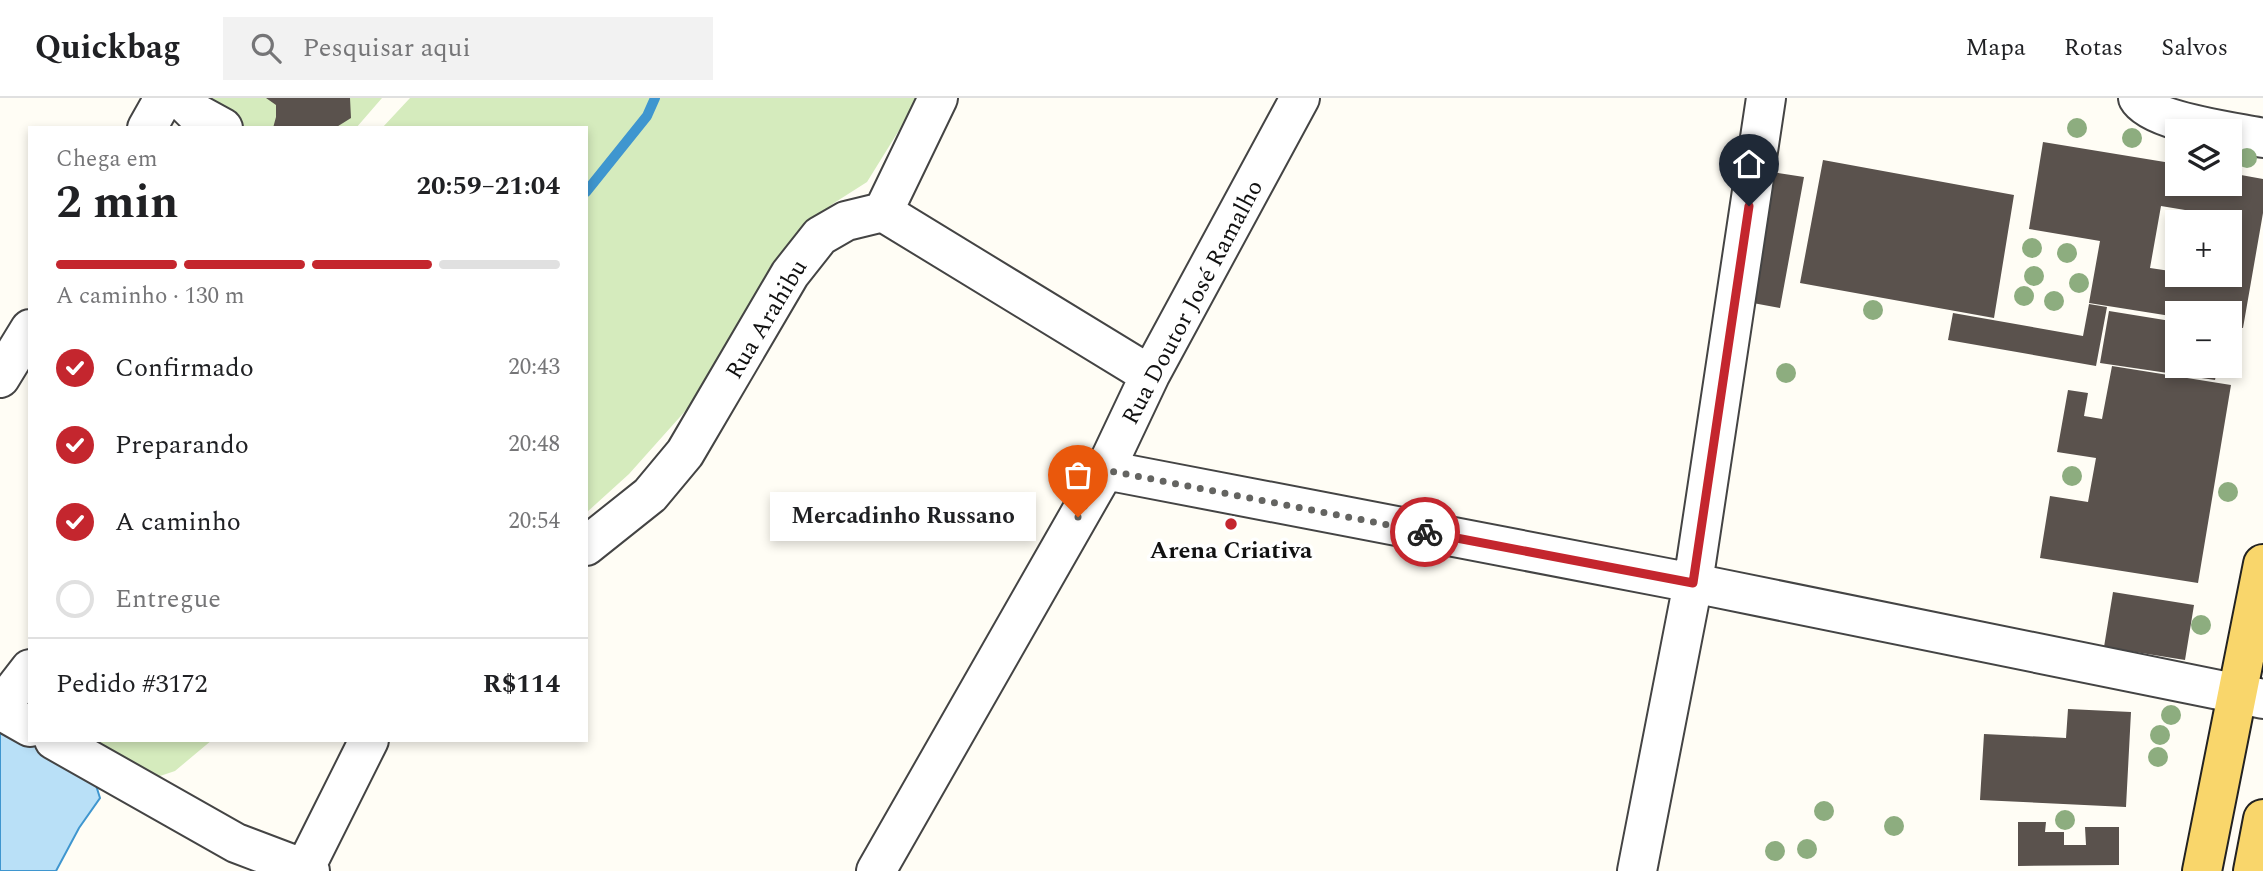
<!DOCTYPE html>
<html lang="pt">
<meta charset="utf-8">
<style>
:root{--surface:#fff;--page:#f2f2f2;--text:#202124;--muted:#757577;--line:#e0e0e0;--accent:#c4262e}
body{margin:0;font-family:Spectral,serif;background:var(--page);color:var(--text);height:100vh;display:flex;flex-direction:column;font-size:26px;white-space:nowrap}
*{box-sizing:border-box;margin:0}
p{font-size:23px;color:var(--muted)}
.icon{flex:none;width:38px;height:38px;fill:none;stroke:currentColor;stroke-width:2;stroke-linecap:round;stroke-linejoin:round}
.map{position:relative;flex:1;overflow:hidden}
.side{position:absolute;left:28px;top:28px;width:560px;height:616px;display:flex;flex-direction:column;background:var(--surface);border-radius:0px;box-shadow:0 4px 10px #0003}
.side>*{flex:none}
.buttons{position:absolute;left:2165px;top:21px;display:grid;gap:14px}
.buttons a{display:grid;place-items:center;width:77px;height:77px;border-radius:0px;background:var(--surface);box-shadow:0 4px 10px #0003;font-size:35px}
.pin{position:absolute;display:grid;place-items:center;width:60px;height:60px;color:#fff;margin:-72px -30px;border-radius:50% 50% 50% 0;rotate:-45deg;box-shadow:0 0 7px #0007}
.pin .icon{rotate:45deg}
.courier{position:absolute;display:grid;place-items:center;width:70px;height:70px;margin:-35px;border:5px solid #c4262e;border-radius:50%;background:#fff;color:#222;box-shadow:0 2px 9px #0007}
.bubble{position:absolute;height:49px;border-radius:0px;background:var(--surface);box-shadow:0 4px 10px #0003;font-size:23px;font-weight:700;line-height:49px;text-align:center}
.overview em{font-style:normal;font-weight:700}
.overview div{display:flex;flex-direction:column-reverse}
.overview{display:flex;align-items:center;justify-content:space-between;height:119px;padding:0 28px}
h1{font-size:46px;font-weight:700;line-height:52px}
.bar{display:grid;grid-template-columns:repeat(4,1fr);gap:10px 7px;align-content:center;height:84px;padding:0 28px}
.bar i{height:9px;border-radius:5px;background:var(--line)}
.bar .active{background:var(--accent)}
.bar p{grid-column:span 4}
.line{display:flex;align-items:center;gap:18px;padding:0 28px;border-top:2px solid var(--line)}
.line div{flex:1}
ol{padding:0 28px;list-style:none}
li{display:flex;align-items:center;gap:21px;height:77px}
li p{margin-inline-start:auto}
li .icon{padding:7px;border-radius:50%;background:var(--accent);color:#fff;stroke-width:4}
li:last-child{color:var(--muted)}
li i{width:38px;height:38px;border:4px solid var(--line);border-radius:50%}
header{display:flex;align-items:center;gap:42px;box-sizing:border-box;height:98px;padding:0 35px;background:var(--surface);border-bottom:2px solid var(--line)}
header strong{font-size:33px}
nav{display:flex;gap:38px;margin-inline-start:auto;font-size:24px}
.search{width:490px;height:63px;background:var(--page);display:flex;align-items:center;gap:18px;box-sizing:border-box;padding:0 24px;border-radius:0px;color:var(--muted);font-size:26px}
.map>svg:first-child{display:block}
.green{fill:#d5ebbd}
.water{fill:#b9e0f7;stroke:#3f96cf;stroke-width:2}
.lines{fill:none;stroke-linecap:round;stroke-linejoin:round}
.stream{stroke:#3f96cf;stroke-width:10}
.building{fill:#5a524d;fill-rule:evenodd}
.minor-casing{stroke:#444;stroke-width:42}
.major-casing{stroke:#222;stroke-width:42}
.minor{stroke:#fff;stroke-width:38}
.major{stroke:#f9d66b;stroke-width:38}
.tree{fill:#8dad7f}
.done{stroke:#646461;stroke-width:7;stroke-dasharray:0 12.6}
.route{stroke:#c4262e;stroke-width:9}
.poi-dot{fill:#c4262e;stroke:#fff;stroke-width:2.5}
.labels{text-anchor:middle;stroke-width:7;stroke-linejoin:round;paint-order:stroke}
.street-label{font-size:24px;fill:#111;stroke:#fff}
.poi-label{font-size:24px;font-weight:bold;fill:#111;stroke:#fff}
</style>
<header>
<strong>Quickbag</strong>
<div class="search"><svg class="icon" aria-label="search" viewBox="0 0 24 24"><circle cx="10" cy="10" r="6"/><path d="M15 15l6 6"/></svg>Pesquisar aqui</div>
<nav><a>Mapa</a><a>Rotas</a><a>Salvos</a></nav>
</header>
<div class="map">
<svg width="2263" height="773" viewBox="0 0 2263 773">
<rect width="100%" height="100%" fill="#fffdf5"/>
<!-- green -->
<path class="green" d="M 203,0 L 382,0 L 356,30 L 223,30 Z
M 410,0 L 919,0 L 867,84 L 834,105 L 801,131 L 704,292 L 629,376 L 586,415 L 586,30 L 382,30 Z
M 73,642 L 212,642 L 175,673 L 148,682 Z"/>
<!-- water -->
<path class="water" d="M 11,633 L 94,681 L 100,700 L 79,730 L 56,773 L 0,773 L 0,636 Z"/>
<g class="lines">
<!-- stream -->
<path class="stream" d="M 586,94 L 647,18 L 655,0"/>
</g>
<!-- building -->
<path class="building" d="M 266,0 L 350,0 L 351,20 L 335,30 L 318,28 L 314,30 L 273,30 L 276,19 L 276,7 Z
M 2043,44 L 2177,66 L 2177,86 L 2230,86 L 2230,75 L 2263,81 L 2263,115 L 2243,230 L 2230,228 L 2230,215 L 2177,215 L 2177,219 L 2089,205 L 2100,143 L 2029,131 ZM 2161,108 L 2209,116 L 2207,124 L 2230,124 L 2230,177 L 2177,177 L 2177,174 L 2150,170 Z
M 1823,62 L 2014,97 L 1994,220 L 1800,185 Z
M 1766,73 L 1804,79 L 1780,210 L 1742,203 Z
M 2089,206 L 2107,209 L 2096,268 L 1948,242 L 1953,215 L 2083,238 Z
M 2109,213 L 2177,224 L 2177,268 L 2218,268 L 2215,282 L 2100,265 Z
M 2112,268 L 2231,287 L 2198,485 L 2040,460 L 2050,398 L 2088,404 L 2096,360 L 2057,354 L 2068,292 L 2088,295 L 2084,318 L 2102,321 Z
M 2113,494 L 2194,507 L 2185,562 L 2104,549 Z
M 2068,611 L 2131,614 L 2126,709 L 1980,702 L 1984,636 L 2066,640 Z
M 2018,724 L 2046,724 L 2045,734 L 2064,734 L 2064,747 L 2086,747 L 2085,729 L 2119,729 L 2119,767 L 2018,768 Z"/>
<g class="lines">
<!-- minor casing -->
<g class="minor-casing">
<path id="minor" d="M 180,0 L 194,14 L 223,30
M 2138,0 C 2151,24 2235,34 2263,40
M 147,30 L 164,0
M 883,114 L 1150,277
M 0,280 L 30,231
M 1105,372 L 1693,485 L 2263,601
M 586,448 L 650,397 L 685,355 L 790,176 L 820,138 L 846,123 L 883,114 L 938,0
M 0,610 L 30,571
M 0,612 L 30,629
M 54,642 L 236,745 L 310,773
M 305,770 L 369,642
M 876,773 L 1105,372 L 1150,277 L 1300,0
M 1637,773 L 1693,485 L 1766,0"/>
</g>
<!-- major casing -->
<g class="major-casing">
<path id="major" d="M 2202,773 L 2263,466
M 2253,773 L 2263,721"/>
</g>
<!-- minor -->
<use href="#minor" class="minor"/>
<!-- major -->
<use href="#major" class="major"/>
</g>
<!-- trees -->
<g class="tree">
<circle cx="2077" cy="30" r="10"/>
<circle cx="2132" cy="40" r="10"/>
<circle cx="2247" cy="60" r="10"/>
<circle cx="2032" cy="150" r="10"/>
<circle cx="2067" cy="155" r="10"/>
<circle cx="2034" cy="178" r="10"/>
<circle cx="2079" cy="185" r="10"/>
<circle cx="2024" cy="198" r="10"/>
<circle cx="2054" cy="203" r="10"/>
<circle cx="1873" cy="212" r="10"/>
<circle cx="1786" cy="275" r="10"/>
<circle cx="2072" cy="378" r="10"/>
<circle cx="2228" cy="394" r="10"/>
<circle cx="2201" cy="527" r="10"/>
<circle cx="2171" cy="617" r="10"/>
<circle cx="2160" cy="637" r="10"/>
<circle cx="2158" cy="659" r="10"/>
<circle cx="1824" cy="713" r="10"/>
<circle cx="2065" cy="722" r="10"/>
<circle cx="1894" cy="728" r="10"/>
<circle cx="1807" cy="751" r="10"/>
<circle cx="1775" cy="753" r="10"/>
</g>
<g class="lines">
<!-- done -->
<path class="done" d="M 1078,419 L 1105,372 L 1425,434"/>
<!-- route -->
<path class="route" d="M 1425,434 L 1693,485 L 1749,108"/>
</g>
<!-- markers -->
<circle class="poi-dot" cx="1231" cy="426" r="7"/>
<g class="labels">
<!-- street labels -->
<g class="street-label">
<text transform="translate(1192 204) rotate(-62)" y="8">Rua Doutor José Ramalho</text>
<text transform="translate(766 221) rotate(-59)" y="8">Rua Arahibu</text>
</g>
<!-- poi labels -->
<g class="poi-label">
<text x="1231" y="460">Arena Criativa</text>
</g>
</g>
</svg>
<div class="buttons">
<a><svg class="icon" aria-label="layers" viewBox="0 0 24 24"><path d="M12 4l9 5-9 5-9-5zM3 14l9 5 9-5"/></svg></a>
<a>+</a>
<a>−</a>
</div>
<div class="pin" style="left:1078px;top:419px;background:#ea580c"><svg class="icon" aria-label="bag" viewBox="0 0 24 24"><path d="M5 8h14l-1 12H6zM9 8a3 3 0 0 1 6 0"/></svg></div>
<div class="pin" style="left:1749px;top:108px;background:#1f2937"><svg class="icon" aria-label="home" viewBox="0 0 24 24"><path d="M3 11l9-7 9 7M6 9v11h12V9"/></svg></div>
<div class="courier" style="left:1425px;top:434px"><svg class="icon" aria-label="bike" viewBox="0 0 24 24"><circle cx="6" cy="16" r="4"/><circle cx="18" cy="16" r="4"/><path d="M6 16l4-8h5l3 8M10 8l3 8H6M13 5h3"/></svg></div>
<div class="bubble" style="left:770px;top:394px;width:266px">Mercadinho Russano</div>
<section class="side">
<div class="overview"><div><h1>2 min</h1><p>Chega em</p></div><em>20:59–21:04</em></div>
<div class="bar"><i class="active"></i><i class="active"></i><i class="active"></i><i></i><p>A caminho · 130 m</p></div>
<ol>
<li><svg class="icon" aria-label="check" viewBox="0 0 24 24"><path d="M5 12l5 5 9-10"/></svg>Confirmado<p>20:43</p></li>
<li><svg class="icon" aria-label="check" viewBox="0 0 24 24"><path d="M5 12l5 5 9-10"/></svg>Preparando<p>20:48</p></li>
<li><svg class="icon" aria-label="check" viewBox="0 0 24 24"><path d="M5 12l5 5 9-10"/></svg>A caminho<p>20:54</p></li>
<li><i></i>Entregue</li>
</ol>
<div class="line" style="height:91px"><div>Pedido #3172</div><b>R$114</b></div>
</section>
</div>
